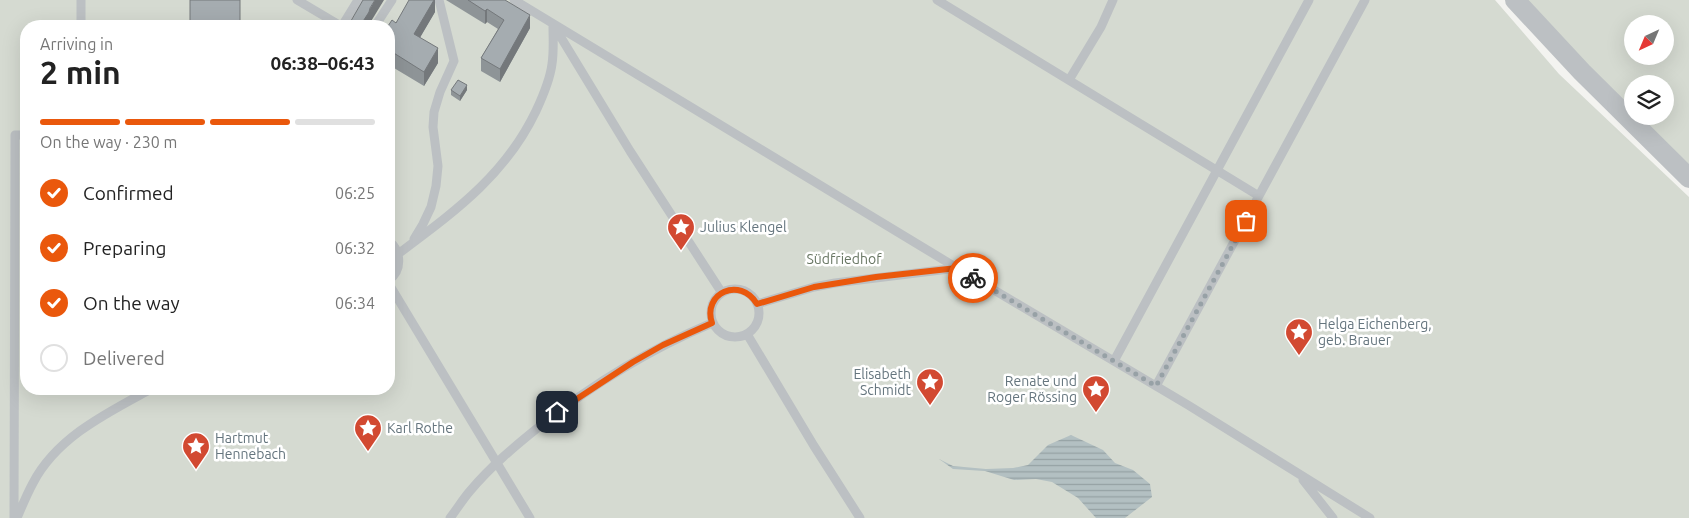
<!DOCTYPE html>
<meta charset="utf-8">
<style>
:root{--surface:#fff;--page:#f2f2f2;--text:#222;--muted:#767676;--line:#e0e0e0;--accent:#ea580c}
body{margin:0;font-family:Ubuntu,sans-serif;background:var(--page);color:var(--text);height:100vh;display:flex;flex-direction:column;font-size:19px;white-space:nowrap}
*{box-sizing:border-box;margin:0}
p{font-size:16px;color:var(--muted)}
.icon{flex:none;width:28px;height:28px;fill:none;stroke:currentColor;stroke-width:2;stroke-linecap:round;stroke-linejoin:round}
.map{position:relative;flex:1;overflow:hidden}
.drawer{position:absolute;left:20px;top:20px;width:375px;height:375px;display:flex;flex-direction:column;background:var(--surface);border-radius:20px;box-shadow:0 5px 20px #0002}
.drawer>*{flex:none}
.needle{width:32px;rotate:224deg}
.fabs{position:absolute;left:1624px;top:15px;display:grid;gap:10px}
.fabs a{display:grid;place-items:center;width:50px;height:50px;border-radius:50%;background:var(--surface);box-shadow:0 5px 20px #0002;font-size:25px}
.pin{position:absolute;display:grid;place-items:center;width:42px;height:42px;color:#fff;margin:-21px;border-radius:10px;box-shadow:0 2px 8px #0006}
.courier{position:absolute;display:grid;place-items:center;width:50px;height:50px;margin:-25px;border:4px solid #ea580c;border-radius:50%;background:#fff;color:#222;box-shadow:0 1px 6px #0007}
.headline em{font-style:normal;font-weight:600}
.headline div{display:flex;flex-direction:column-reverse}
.headline{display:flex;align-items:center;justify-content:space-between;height:85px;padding:0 20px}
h1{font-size:32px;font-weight:600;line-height:38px}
.bar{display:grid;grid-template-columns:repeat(4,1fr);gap:8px 5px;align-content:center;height:60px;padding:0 20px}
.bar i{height:6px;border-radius:4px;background:var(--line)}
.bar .on{background:var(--accent)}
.bar p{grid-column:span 4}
ol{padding:0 20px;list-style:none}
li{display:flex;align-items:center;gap:15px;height:55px}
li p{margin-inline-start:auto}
li .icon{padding:5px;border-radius:50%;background:var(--accent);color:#fff;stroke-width:4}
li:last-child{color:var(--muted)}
li i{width:28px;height:28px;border:2px solid var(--line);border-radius:50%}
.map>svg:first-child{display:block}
.green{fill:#d5dad1;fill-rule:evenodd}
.water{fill:url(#water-rules)}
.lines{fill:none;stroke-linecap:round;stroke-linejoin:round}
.service{stroke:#bcc0c3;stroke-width:9}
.tertiary{stroke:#bcc0c3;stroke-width:20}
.wall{fill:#8e9497}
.shaded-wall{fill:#74787b}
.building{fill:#a5acb0;stroke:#74787b}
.done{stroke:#97a1a6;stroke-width:5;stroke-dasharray:0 9}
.route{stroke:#ea580c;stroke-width:6}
.labels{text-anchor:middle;stroke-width:5;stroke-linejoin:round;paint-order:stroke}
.poi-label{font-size:14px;fill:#65757e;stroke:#fff;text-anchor:start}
.park-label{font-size:14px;fill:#687663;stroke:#fff}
</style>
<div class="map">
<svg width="1689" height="518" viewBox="0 0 1689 518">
<defs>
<pattern id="water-rules" width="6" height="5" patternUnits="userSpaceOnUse" patternTransform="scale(1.25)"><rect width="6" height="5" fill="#b3c0c2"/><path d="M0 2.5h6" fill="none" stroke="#95a1a3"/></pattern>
</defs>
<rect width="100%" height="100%" fill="#f3f3f0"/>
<!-- green -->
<path class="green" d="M 0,0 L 1495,0 L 1559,74 L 1689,197 L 1689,518 L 0,518 ZM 26,26 L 389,26 L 389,389 L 26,389 Z
M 1516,0 L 1689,0 L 1689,175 ZM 1632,24 L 1665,24 L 1665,56 L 1632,56 ZM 1632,84 L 1665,84 L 1665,116 L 1632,116 Z"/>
<!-- water -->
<path class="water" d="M 1071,435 L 1103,450 L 1115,463 L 1133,470 L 1150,484 L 1152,497 L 1125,518 L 1096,518 L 1078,498 L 1052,482 L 1036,479 L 1014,480 L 985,471 L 953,469 L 939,459 L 953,466 L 986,469 L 1013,468 L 1028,465 L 1048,445 Z"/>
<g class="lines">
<!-- service -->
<path class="service" d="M 297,0 L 341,26
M 514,0 L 957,268 L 1188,405 L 1370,518
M 937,0 L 1259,196
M 81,26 L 81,0
M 342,26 L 358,0
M 375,26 L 392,0
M 554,26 L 630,151 L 722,293
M 1069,80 L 1101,27 L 1113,0
M 414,239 L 423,224 L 431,207 L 436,186 L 438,166 L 433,127 L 434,112 L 440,92 L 454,61 L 439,0
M 389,241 C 402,252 402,270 389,280
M 398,254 C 454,212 505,176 536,111 C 543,96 550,80 552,64 C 554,51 553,39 553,26
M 389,284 L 530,518
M711 313a24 24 0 1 1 48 0a24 24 0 1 1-48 0Z
M 757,304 L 814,287 L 835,283 L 957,268
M 747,334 L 814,446 L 860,518
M 1114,361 L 1309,0
M 1156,386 L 1365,0
M 1303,480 L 1333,518
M 14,518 L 15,135 L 26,135
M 17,518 C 22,506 27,494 33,483 C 57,437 107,413 151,389
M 450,518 C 457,509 463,499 470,491 C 491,466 515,446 540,426 C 593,384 650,349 712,323"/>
<!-- tertiary -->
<path class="tertiary" d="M 1515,0 L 1582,72 L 1689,178"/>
</g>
<!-- wall -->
<path class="wall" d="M 435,0 L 435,12 L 420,37 L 438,63 L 424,86 L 389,65 L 389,26 Z
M 446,0 L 505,0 L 530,28 L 500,82 L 481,71 L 481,58 L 498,29 L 487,22 L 485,24 Z
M 26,46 L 26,84 L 24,84 Z
M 451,90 L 467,90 L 460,101 L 451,95 Z"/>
<!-- shaded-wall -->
<path class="shaded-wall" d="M 375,0 L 384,0 L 370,23 L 369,26 L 360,26 Z
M 434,0 L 435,0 L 435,12 L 414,48 L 414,34 Z
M 487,9 L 487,22 L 485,24 L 485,11 Z
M 530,15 L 530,28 L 500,82 L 500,69 Z
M 438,48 L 438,63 L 424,86 L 424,72 Z
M 467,85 L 467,90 L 460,101 L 460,96 Z"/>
<!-- building -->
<path class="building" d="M 190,0 L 240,0 L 240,26 L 190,26 Z
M 363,0 L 375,0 L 370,8 L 369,12 L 360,26 L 348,26 Z
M 409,0 L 434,0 L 414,34 L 438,48 L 424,72 L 389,50 L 388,26 L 392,20 L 396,23 Z
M 468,0 L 505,0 L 530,15 L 500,69 L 481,58 L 504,20 L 487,9 L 485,11 Z
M 26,46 L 26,74 L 24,74 Z
M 458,80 L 467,85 L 460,96 L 451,90 Z"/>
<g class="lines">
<!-- done -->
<path class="done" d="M 973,278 L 1156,386 L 1246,221"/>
<!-- route -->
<path class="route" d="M 557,412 L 633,362 L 663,345 L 712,323 C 702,293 740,276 757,304 L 814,287 L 876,277 L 957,268 L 973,278"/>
</g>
<!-- icons -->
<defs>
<g id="sight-pin" transform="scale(1.4375)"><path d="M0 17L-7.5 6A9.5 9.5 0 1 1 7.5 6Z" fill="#d24931" stroke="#fff"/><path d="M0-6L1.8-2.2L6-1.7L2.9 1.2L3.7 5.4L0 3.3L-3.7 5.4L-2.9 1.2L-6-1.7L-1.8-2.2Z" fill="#fff"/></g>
</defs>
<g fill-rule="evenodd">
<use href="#sight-pin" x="681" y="227"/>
<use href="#sight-pin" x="1299" y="332"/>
<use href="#sight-pin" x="930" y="382"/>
<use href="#sight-pin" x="1096" y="389"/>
<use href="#sight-pin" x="368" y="428"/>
<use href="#sight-pin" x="196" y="446"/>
</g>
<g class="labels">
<!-- poi labels -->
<g class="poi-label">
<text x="700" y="232">Julius Klengel</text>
<text x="1318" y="329">Helga Eichenberg,<tspan x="1318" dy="16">geb. Brauer</tspan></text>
<text x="911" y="379" text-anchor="end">Elisabeth<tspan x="911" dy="16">Schmidt</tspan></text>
<text x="1077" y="386" text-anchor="end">Renate und<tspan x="1077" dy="16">Roger Rössing</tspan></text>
<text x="387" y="433">Karl Rothe</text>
<text x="215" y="443">Hartmut<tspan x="215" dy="16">Hennebach</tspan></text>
</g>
<!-- park labels -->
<g class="park-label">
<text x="844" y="264">Südfriedhof</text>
</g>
</g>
</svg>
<div class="fabs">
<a><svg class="needle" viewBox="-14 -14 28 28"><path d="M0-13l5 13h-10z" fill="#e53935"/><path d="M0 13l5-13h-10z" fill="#767676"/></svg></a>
<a><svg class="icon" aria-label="layers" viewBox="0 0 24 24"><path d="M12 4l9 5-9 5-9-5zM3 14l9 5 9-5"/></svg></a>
</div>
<div class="pin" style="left:1246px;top:221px;background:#ea580c"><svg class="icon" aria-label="bag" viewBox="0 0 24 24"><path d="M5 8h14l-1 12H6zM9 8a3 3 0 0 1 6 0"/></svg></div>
<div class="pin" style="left:557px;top:412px;background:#1f2937"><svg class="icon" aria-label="home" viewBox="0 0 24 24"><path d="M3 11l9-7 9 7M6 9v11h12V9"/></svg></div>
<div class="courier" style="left:973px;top:278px"><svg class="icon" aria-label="bike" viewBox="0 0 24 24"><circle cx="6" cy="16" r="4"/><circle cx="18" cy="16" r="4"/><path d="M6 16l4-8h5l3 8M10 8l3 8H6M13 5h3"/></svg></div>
<section class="drawer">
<div class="headline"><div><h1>2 min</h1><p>Arriving in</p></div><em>06:38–06:43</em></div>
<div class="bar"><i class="on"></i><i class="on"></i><i class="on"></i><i></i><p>On the way · 230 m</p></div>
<ol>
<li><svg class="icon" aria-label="check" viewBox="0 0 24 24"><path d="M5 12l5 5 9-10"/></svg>Confirmed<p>06:25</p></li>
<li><svg class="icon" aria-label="check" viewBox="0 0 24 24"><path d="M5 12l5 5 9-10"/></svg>Preparing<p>06:32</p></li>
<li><svg class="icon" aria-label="check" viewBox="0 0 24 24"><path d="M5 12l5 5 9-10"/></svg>On the way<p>06:34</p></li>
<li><i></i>Delivered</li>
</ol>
</section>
</div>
